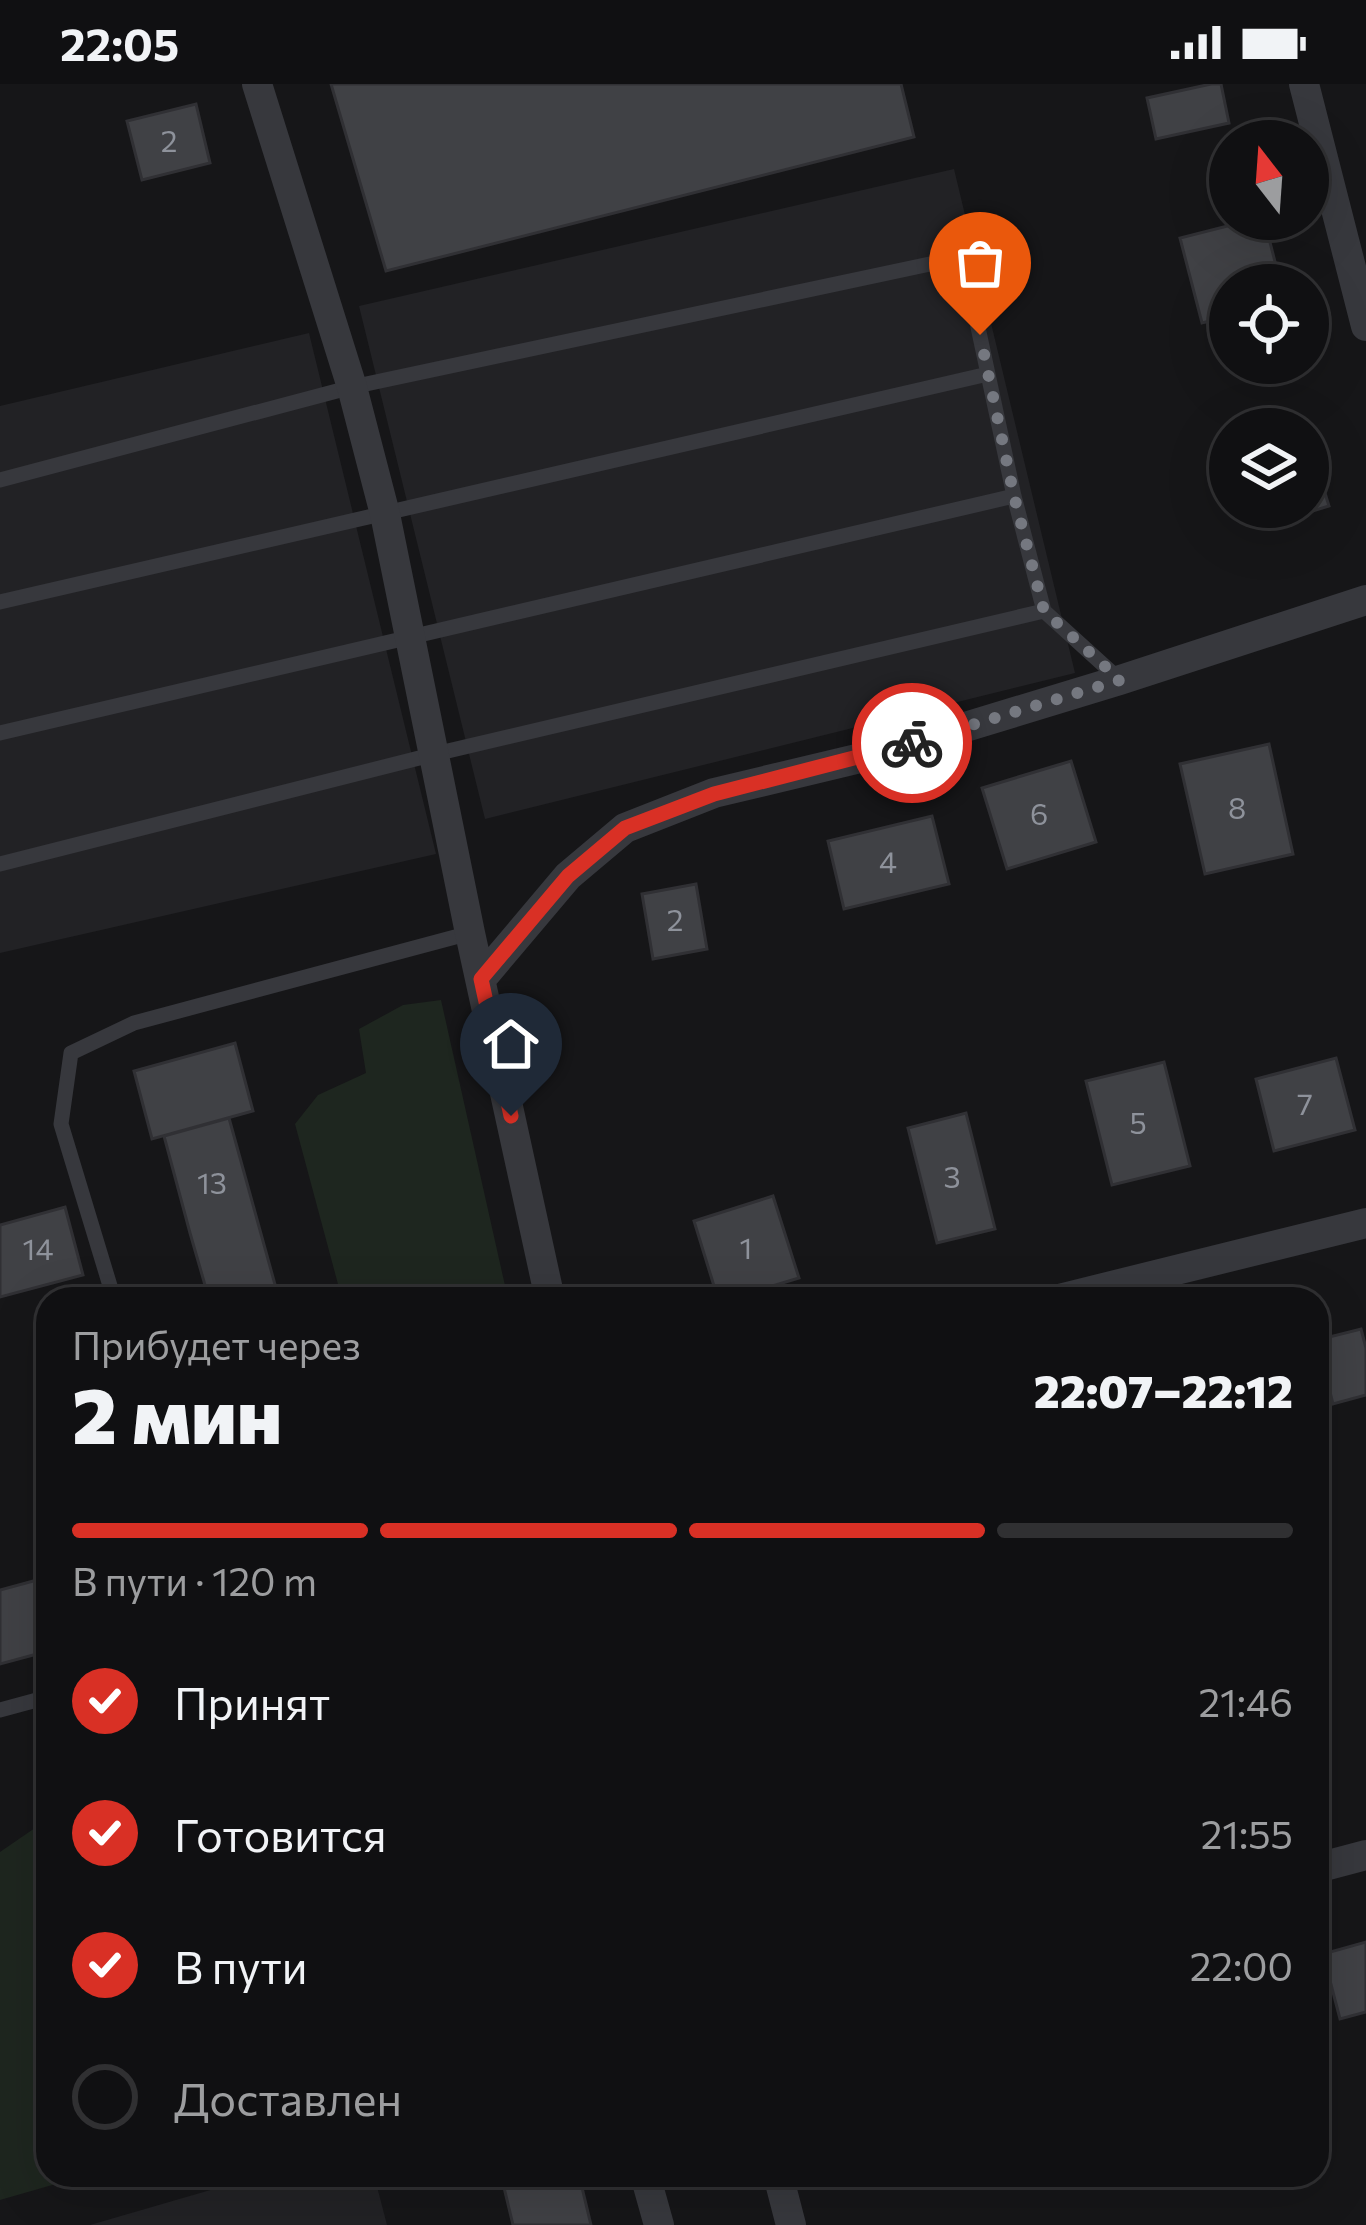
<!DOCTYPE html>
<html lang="ru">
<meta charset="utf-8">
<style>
:root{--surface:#101012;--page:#19191b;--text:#f1f3f6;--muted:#9c9d9f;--line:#303032;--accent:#d93025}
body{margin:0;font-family:Commissioner,sans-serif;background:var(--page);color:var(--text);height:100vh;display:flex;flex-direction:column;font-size:45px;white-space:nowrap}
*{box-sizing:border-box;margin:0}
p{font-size:39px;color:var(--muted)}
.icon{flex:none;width:66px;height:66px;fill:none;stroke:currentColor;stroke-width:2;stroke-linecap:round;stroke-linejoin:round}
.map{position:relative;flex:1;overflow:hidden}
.drawer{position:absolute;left:36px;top:1203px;width:1293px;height:900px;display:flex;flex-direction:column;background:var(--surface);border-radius:36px;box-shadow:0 12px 48px #0002,0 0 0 3px var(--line)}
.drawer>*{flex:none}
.needle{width:78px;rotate:343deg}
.controls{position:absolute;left:1209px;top:36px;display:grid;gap:24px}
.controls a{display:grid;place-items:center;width:120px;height:120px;border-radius:50%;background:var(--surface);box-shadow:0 12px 48px #0002,0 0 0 3px var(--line);font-size:60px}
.pin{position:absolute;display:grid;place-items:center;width:102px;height:102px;color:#fff;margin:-123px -51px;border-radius:50% 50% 50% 0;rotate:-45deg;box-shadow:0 0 12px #0007}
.pin .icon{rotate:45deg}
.courier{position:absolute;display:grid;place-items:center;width:120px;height:120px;margin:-60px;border:9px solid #d93025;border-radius:50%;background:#fff;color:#222;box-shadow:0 3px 15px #0007}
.overview em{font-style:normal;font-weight:800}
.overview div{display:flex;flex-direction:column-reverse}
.overview{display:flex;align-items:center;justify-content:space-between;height:204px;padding:0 36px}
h1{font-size:78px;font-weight:800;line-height:90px}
.bar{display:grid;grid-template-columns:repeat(4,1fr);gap:18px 12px;align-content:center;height:144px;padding:0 36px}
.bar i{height:15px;border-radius:9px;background:var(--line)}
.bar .active{background:var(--accent)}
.bar p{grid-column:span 4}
ol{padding:0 36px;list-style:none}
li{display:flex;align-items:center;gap:36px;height:132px}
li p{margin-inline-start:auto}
li .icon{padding:12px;border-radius:50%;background:var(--accent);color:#fff;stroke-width:4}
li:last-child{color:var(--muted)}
li i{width:66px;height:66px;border:6px solid var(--line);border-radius:50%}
.status{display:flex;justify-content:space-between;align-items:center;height:84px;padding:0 60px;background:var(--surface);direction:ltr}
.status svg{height:33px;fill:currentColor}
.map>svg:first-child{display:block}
.built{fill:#222225}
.green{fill:#1e261f}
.building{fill:#404145;stroke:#303034;stroke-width:3}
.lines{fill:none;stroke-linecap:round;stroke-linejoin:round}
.lane{stroke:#37383d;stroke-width:15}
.street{stroke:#37383d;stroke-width:30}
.done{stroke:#757880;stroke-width:12;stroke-dasharray:0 21.6}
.route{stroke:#d93025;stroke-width:15}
.labels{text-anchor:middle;stroke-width:9;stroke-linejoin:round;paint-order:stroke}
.number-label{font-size:30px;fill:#8e929b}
</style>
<div class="status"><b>22:05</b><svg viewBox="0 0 49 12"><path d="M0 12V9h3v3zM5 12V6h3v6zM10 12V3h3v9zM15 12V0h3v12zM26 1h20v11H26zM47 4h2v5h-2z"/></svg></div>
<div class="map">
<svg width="1366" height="2141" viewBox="0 0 1366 2141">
<rect width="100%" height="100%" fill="#161618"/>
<!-- built -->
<path class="built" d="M 954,85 L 1075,589 L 485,735 L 359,222 Z
M 309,249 L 436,770 L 0,869 L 0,322 Z
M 262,2091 L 374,2091 L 387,2141 L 90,2141 Z"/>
<!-- green -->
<path class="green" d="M 441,916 L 508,1215 L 342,1215 L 295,1040 L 318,1011 L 366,989 L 359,945 L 403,921 Z
M 48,1735 L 48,2091 L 87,2091 L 0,2116 L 0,1768 Z"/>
<!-- building -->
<path class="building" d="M 331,0 L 901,0 L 914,53 L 386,187 Z
M 1211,0 L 1221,0 L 1229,39 L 1156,55 L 1147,14 Z
M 196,20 L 210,79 L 142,96 L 127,37 Z
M 1255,135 L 1264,135 L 1281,201 L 1230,201 L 1230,232 L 1202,239 L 1180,154 Z
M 1316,380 L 1329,422 L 1263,442 L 1257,423 L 1308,423 L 1308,383 Z
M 1269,660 L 1293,770 L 1205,790 L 1180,680 Z
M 1071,677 L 1096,758 L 1007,785 L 982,704 Z
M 932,732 L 949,800 L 844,825 L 828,757 Z
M 696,800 L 707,865 L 653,875 L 642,810 Z
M 235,959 L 253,1027 L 152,1055 L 134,987 Z
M 1336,974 L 1355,1046 L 1274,1067 L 1256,995 Z
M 1164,978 L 1190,1082 L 1112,1101 L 1086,997 Z
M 966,1029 L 995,1145 L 937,1159 L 908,1044 Z
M 229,1034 L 279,1215 L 209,1215 L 190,1149 L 164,1052 Z
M 773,1112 L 799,1194 L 729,1215 L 718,1215 L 694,1137 Z
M 65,1123 L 83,1191 L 0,1213 L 0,1141 Z
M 1361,1245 L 1366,1264 L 1366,1311 L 1333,1320 L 1317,1256 Z
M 48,1493 L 48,1567 L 0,1580 L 0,1506 Z
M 1366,1858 L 1366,1928 L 1340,1935 L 1323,1870 Z
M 501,2091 L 579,2091 L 591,2141 L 513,2141 Z"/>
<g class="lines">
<!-- lane -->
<path class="lane" d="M 0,396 L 352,303 L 963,173 L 1014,412 L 1044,527 L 1120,596
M 0,518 L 988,290
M 0,649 L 1014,412
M 0,780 L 435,670 L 1044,527
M 114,1215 L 61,1040 L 71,969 L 134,939 L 470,849
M 0,1626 L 48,1613"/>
<!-- street -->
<path class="street" d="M 257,0 L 352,303 L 385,430 L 470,849 L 550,1215
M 1304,0 L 1366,242
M 481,895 L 568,792 L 625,744 L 714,709 L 873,671 L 1120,596 L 1366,516
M 1059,1215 L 1366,1139
M 1317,1784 L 1366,1771
M 645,2091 L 659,2141
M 778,2091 L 791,2141"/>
</g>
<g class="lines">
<!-- done -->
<path class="done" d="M 912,659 L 1120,596 L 1044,527 L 1014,412 L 980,251"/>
<!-- route -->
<path class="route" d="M 511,1032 L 481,895 L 568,792 L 625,744 L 714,710 L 912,659"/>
</g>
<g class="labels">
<!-- number labels -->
<g class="number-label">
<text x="169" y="68">2</text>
<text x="1237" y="735">8</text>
<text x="1039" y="741">6</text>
<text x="888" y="789">4</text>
<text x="675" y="847">2</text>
<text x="1305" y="1031">7</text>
<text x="1138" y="1050">5</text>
<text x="952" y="1104">3</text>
<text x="212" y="1110">13</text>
<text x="746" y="1175">1</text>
<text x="38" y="1176">14</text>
</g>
</g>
</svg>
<div class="controls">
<a><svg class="needle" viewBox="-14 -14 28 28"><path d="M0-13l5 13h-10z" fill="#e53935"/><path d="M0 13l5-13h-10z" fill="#9c9d9f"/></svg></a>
<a><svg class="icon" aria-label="locate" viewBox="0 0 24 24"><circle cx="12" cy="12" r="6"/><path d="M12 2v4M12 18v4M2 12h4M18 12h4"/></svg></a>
<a><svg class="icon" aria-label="layers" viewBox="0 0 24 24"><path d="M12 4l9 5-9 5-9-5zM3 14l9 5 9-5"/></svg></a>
</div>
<div class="pin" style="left:980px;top:251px;background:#ea580c"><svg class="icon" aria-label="bag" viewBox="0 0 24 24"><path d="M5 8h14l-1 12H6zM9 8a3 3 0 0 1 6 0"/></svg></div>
<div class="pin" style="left:511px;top:1032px;background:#1f2937"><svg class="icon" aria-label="home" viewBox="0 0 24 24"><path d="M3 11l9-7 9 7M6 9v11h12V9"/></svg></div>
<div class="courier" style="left:912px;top:659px"><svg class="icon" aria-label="bike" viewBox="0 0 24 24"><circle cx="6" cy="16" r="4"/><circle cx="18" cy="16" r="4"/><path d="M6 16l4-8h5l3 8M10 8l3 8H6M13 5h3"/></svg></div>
<section class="drawer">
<div class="overview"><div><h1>2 мин</h1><p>Прибудет через</p></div><em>22:07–22:12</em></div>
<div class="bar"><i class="active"></i><i class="active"></i><i class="active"></i><i></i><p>В пути · 120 m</p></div>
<ol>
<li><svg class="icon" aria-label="check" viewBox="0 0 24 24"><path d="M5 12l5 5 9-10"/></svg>Принят<p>21:46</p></li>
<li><svg class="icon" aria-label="check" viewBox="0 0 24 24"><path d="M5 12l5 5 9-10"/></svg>Готовится<p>21:55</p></li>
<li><svg class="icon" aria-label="check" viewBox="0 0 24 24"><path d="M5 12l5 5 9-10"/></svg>В пути<p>22:00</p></li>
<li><i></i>Доставлен</li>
</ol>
</section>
</div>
